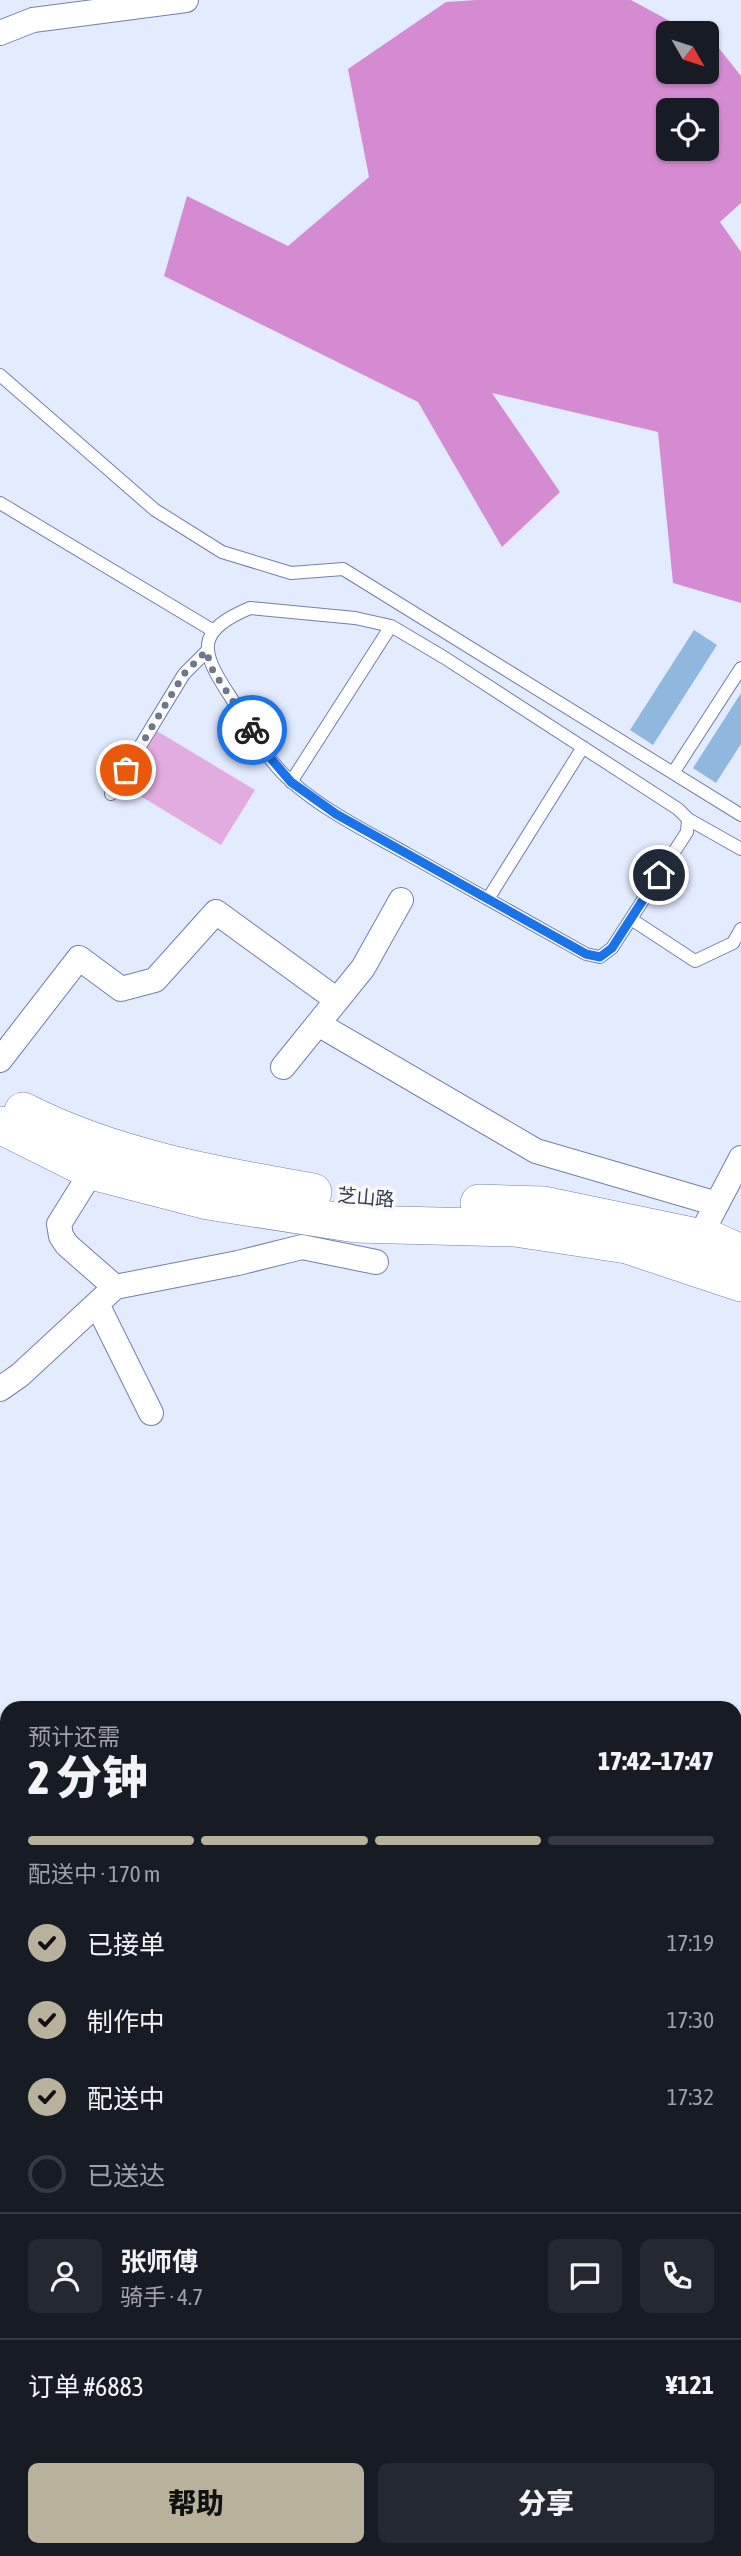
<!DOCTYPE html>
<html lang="zh">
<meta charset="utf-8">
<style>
:root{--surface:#171b24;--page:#242831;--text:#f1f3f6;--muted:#9ea1a6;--line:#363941;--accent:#b8b19c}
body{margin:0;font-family:"Asap Condensed","Noto Sans SC",sans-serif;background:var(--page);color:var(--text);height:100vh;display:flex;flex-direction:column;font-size:26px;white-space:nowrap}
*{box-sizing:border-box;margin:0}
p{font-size:23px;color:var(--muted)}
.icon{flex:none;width:38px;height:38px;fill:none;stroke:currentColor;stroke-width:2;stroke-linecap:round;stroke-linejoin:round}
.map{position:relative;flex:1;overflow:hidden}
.side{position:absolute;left:0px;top:1701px;width:742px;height:856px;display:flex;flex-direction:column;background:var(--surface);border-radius:21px 21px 0 0;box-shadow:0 2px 5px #0004}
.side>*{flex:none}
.needle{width:46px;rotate:129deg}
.controls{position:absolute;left:656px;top:21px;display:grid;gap:14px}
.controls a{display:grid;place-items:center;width:63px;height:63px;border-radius:10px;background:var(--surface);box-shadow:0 2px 5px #0004;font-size:35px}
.pin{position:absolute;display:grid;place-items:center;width:60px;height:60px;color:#fff;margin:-30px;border:4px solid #fff;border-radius:50%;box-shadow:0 2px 7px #0007}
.courier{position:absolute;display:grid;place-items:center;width:70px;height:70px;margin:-35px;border:5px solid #1a73e8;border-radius:50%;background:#fff;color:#222;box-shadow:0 2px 9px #0007}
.head em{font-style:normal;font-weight:800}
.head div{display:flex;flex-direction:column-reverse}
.head{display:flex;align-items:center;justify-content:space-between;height:119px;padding:0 28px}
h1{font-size:46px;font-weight:800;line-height:52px}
.bar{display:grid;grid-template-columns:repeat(4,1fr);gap:10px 7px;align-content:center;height:84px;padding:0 28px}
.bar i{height:9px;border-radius:5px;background:var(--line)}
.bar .on{background:var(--accent)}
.bar p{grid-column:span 4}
.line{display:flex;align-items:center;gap:18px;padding:0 28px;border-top:2px solid var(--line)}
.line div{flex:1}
.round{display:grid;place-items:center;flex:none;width:74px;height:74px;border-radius:10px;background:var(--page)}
ol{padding:0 28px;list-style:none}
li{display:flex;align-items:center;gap:21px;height:77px}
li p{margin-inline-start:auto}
li .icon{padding:7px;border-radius:50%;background:var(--accent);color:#111;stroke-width:4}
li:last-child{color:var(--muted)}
li i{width:38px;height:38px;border:4px solid var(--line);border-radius:50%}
.button{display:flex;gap:14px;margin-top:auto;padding:14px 28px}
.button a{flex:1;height:80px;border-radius:10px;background:var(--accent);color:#111;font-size:28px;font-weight:800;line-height:80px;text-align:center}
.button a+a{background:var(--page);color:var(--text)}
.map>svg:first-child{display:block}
.green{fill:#e3ace0}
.forest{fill:#d58bd2;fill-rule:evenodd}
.building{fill:#90b8df}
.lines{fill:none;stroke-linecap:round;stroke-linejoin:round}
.service-casing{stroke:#7080ad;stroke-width:14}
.minor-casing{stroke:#7080ad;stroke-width:26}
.secondary-casing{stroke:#7080ad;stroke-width:38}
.path{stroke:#8c93a7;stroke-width:3.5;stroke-dasharray:5 5;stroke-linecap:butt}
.service{stroke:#fff;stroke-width:12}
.minor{stroke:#fff;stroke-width:24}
.secondary{stroke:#fff;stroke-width:37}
.done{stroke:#70778b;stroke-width:7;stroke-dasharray:0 12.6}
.route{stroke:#1a73e8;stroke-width:9}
.labels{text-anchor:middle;stroke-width:7;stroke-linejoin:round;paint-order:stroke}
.street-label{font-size:19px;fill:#32394c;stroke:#f8f8f8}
</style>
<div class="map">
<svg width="741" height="2556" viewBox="0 0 741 2556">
<rect width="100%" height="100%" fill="#e3ebff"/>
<!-- green -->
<path class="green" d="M 157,731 L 255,790 L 221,845 L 124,786 Z
M 735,1784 L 741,1787 L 741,2556 L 0,2556 L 1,1903 L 7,1907 L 7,2550 L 735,2550 Z"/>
<!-- forest -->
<path class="forest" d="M 477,0 L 631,0 L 692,33 L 668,33 L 668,72 L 707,72 L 707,41 L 718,47 L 741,76 L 741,203 L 720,222 L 741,252 L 741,603 L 673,583 L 658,432 L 492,393 L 560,492 L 502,547 L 418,402 L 164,276 L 187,196 L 288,246 L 369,177 L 348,69 L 446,2 ZM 668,110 L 707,110 L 707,149 L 668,149 Z"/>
<!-- building -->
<path class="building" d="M 694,630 L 717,645 L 653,745 L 630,730 Z
M 741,693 L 741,744 L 716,783 L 693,768 Z"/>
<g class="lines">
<!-- service casing -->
<g class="service-casing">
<path id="service" d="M 0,375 L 155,510 L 222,552 L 291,573 L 343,569 L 741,815
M 0,503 L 212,630
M 250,608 L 355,618 L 391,626 L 445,658 L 678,809 L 688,819 L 687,832 L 612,948 L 600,957 L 586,954 C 527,921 468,888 409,855 C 370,833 326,812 292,782 C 266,760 248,725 230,696 C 200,651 195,631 250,608 Z
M 673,773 L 741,668
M 291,782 L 391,626
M 111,794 L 184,674 L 207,651
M 688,819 L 741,849
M 488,899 L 583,747
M 631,919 L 695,961 L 733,943 L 741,929"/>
</g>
<!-- minor casing -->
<g class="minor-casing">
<path id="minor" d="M 0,33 L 33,20 L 186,0
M 318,1024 L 536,1151 L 717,1204
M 0,1060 L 79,958 L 121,989 L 155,980 L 216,912 L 337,1000
M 283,1067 L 363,968 L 401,900
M 92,1171 L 59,1224 L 61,1236 L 67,1245 L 115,1287
M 699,1238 L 741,1158
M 97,1304 L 151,1413
M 0,1389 L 20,1375 L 115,1287 L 238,1263 L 302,1247 L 376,1262"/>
</g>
<!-- secondary casing -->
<g class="secondary-casing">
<path id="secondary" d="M 23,1111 C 112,1157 215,1175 313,1192
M 0,1125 L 92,1171 L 208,1201 L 356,1224 L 515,1228 L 627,1245 L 741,1283
M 479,1203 L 544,1205 L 712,1240 L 741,1253"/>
</g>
<!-- path -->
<path class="path" d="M 735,1998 L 741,1998"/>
<!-- service -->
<use href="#service" class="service"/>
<!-- minor -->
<use href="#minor" class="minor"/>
<!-- secondary -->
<use href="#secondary" class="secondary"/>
</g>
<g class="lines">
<!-- done -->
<path class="done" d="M 126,770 L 184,674 L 206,651 L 213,671 L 252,730"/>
<!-- route -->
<path class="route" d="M 252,730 L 268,755 L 291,782 L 336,814 L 586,954 L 600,957 L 612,948 L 659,875"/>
</g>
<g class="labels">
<!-- street labels -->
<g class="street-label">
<text transform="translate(366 1197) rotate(5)" y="7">芝山路</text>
</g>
</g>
</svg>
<div class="controls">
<a><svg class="needle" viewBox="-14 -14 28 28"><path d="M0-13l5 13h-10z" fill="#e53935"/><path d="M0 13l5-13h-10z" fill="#9ea1a6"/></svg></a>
<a><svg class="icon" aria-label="locate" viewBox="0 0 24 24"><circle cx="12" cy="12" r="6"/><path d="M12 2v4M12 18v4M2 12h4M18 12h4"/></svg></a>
</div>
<div class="pin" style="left:126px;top:770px;background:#ea580c"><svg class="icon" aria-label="bag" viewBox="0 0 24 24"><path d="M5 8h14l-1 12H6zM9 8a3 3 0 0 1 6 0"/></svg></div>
<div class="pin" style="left:659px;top:875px;background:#1f2937"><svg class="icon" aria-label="home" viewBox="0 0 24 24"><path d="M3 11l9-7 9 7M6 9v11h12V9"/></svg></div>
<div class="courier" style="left:252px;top:730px"><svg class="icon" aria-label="bike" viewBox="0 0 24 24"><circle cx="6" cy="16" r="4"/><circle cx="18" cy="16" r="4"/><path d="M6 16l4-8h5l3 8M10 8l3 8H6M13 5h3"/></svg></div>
<section class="side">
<div class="head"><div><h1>2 分钟</h1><p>预计还需</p></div><em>17:42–17:47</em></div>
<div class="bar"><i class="on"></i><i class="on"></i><i class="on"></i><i></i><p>配送中 · 170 m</p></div>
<ol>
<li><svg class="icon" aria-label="check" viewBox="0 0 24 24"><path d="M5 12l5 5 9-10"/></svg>已接单<p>17:19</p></li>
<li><svg class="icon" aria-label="check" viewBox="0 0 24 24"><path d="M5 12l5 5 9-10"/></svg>制作中<p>17:30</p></li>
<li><svg class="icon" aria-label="check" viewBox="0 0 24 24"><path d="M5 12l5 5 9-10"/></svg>配送中<p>17:32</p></li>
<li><i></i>已送达</li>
</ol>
<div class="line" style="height:126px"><a class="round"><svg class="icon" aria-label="person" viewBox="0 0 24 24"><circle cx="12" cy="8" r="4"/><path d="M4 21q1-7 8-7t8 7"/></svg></a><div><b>张师傅</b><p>骑手 · 4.7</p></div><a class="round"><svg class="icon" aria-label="chat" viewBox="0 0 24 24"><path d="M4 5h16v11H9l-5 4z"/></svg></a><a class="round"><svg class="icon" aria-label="phone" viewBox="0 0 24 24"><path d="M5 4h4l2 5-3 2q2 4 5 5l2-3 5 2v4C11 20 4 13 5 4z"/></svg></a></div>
<div class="line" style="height:91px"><div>订单 #6883</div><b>¥121</b></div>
<div class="button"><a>帮助</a><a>分享</a></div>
</section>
</div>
